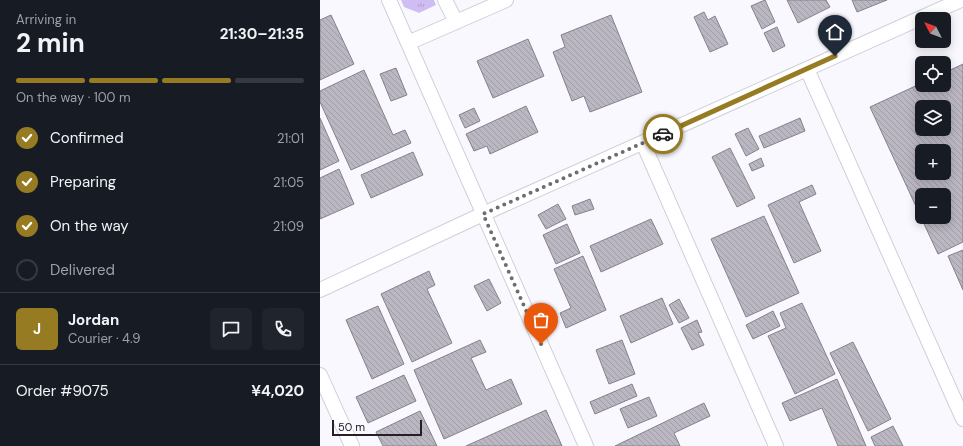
<!DOCTYPE html>
<meta charset="utf-8">
<style>
:root{--surface:#171b24;--page:#20242c;--text:#f1f3f6;--muted:#9ea1a6;--line:#363941;--accent:#977b23}
body{margin:0;font-family:"DM Sans",sans-serif;background:var(--page);color:var(--text);height:100vh;display:flex;flex-direction:column;font-size:15px;white-space:nowrap}
*{box-sizing:border-box;margin:0}
p{font-size:13px;color:var(--muted)}
.icon{flex:none;width:22px;height:22px;fill:none;stroke:currentColor;stroke-width:2;stroke-linecap:round;stroke-linejoin:round}
.map{position:relative;flex:1;overflow:hidden}
.panel{display:flex;flex-direction:column;background:var(--surface);width:320px}
.panel>*{flex:none}
.needle{width:26px;rotate:312deg}
.buttons{position:absolute;left:595px;top:12px;display:grid;gap:8px}
.buttons a{display:grid;place-items:center;width:36px;height:36px;border-radius:6px;background:var(--surface);box-shadow:0 2px 10px #0003;font-size:20px}
.scale{position:absolute;left:12px;bottom:10px;width:90px;box-sizing:border-box;padding-left:4px;border:2px solid #232125;border-top:0;font-size:11px;line-height:14px;white-space:nowrap;color:#232125;-webkit-text-stroke:3px #faf8ff;paint-order:stroke}
.pin{position:absolute;display:grid;place-items:center;width:34px;height:34px;color:#fff;margin:-41px -17px;border-radius:50% 50% 50% 0;rotate:-45deg;box-shadow:0 0 4px #0007}
.pin .icon{rotate:45deg}
.courier{position:absolute;display:grid;place-items:center;width:40px;height:40px;margin:-20px;border:3px solid #977b23;border-radius:50%;background:#fff;color:#222;box-shadow:0 1px 5px #0007}
.summary em{font-style:normal;font-weight:700}
.summary div{display:flex;flex-direction:column-reverse}
.summary{display:flex;align-items:center;justify-content:space-between;height:68px;padding:0 16px}
h1{font-size:26px;font-weight:700;line-height:30px}
.bar{display:grid;grid-template-columns:repeat(4,1fr);gap:6px 4px;align-content:center;height:48px;padding:0 16px}
.bar i{height:5px;border-radius:3px;background:var(--line)}
.bar .on{background:var(--accent)}
.bar p{grid-column:span 4}
.line{display:flex;align-items:center;gap:10px;padding:0 16px;border-top:1px solid var(--line)}
.line div{flex:1}
.round{display:grid;place-items:center;flex:none;width:42px;height:42px;border-radius:6px;background:var(--page)}
ol{padding:0 16px;list-style:none}
li{display:flex;align-items:center;gap:12px;height:44px}
li p{margin-inline-start:auto}
li .icon{padding:4px;border-radius:50%;background:var(--accent);color:#fff;stroke-width:4}
li:last-child{color:var(--muted)}
li i{width:22px;height:22px;border:2px solid var(--line);border-radius:50%}
main{display:flex;flex:1;min-height:0}
.map>svg:first-child{display:block}
.grass{fill:url(#grass-tufts)}
.building{fill:url(#building-back-hatch);stroke:#84818b;fill-rule:evenodd}
.lines{fill:none;stroke-linecap:round;stroke-linejoin:round}
.minor-casing{stroke:#d1ced9;stroke-width:16}
.minor{stroke:#fff;stroke-width:14}
.done{stroke:#6e6c71;stroke-width:4;stroke-dasharray:0 7.2}
.route{stroke:#977b23;stroke-width:5}
</style>
<main>
<section class="panel">
<div class="summary"><div><h1>2 min</h1><p>Arriving in</p></div><em>21:30–21:35</em></div>
<div class="bar"><i class="on"></i><i class="on"></i><i class="on"></i><i></i><p>On the way · 100 m</p></div>
<ol>
<li><svg class="icon" aria-label="check" viewBox="0 0 24 24"><path d="M5 12l5 5 9-10"/></svg>Confirmed<p>21:01</p></li>
<li><svg class="icon" aria-label="check" viewBox="0 0 24 24"><path d="M5 12l5 5 9-10"/></svg>Preparing<p>21:05</p></li>
<li><svg class="icon" aria-label="check" viewBox="0 0 24 24"><path d="M5 12l5 5 9-10"/></svg>On the way<p>21:09</p></li>
<li><i></i>Delivered</li>
</ol>
<div class="line" style="height:72px"><b class="round" style="background:var(--accent);color:#fff">J</b><div><b>Jordan</b><p>Courier · 4.9</p></div><a class="round"><svg class="icon" aria-label="chat" viewBox="0 0 24 24"><path d="M4 5h16v11H9l-5 4z"/></svg></a><a class="round"><svg class="icon" aria-label="phone" viewBox="0 0 24 24"><path d="M5 4h4l2 5-3 2q2 4 5 5l2-3 5 2v4C11 20 4 13 5 4z"/></svg></a></div>
<div class="line" style="height:52px"><div>Order #9075</div><b>¥4,020</b></div>
</section>
<div class="map">
<svg width="643" height="446" viewBox="0 0 643 446">
<defs>
<pattern id="grass-tufts" width="24" height="20" patternUnits="userSpaceOnUse"><rect width="24" height="20" fill="#cfbdf3"/><path d="M3 7l-1-3M5 7V3M7 7l1-3M15 17l-1-3M17 17v-4M19 17l1-3" fill="none" stroke="#b1a2d0"/></pattern>
<pattern id="building-back-hatch" width="6" height="6" patternUnits="userSpaceOnUse"><rect width="6" height="6" fill="#bab7c2"/><path d="M-1 5l2 2M0 0l6 6M5-1l2 2" fill="none" stroke="#a09da7"/></pattern>
</defs>
<rect width="100%" height="100%" fill="#faf8ff"/>
<!-- grass -->
<path class="grass" d="M 81,0 L 114,0 L 116,5 L 99,13 L 84,7 Z"/>
<!-- building -->
<path class="building" d="M 445,0 L 455,22 L 442,29 L 431,6 Z
M 467,0 L 506,0 L 510,7 L 478,23 Z
M 532,0 L 567,0 L 537,12 Z
M 384,12 L 388,20 L 395,16 L 408,44 L 390,52 L 374,17 Z
M 11,15 L 34,64 L 0,80 L 0,20 Z
M 291,15 L 322,92 L 270,112 L 264,96 L 252,101 L 233,52 L 245,47 L 241,35 Z
M 457,27 L 465,46 L 453,52 L 444,33 Z
M 208,39 L 224,76 L 173,98 L 157,61 Z
M 643,64 L 643,242 L 618,254 L 550,107 L 602,83 L 602,85 L 624,85 L 624,73 ZM 602,107 L 624,107 L 624,129 L 602,129 ZM 602,151 L 624,151 L 624,173 L 602,173 ZM 602,195 L 624,195 L 624,217 L 602,217 Z
M 76,68 L 87,95 L 71,101 L 60,74 Z
M 44,70 L 73,135 L 85,130 L 91,143 L 31,170 L 0,102 L 0,91 Z
M 206,106 L 218,132 L 170,154 L 167,146 L 154,151 L 146,134 Z
M 154,108 L 160,121 L 145,128 L 139,115 Z
M 0,118 L 19,161 L 0,170 Z
M 480,118 L 485,131 L 444,148 L 439,136 Z
M 428,128 L 439,149 L 426,156 L 415,134 Z
M 410,148 L 435,198 L 417,207 L 392,157 Z
M 93,152 L 103,175 L 51,198 L 41,175 Z
M 441,158 L 444,166 L 432,171 L 429,164 Z
M 19,169 L 34,204 L 0,219 L 0,178 Z
M 492,185 L 496,194 L 479,202 L 501,251 L 474,263 L 448,205 Z
M 270,199 L 274,209 L 255,215 L 252,206 Z
M 238,204 L 246,219 L 226,229 L 218,215 Z
M 444,216 L 479,293 L 426,317 L 391,239 Z
M 331,219 L 343,244 L 281,272 L 270,246 Z
M 247,224 L 260,253 L 236,264 L 223,235 Z
M 643,250 L 643,290 L 628,256 Z
M 263,256 L 286,310 L 246,328 L 240,313 L 251,308 L 234,269 Z
M 109,271 L 115,285 L 107,289 L 132,343 L 92,362 L 61,294 Z
M 169,279 L 181,303 L 167,311 L 154,286 Z
M 342,298 L 353,324 L 311,343 L 300,316 Z
M 359,299 L 369,318 L 359,323 L 349,305 Z
M 482,303 L 515,374 L 475,394 L 448,336 L 466,328 L 460,313 Z
M 58,306 L 84,364 L 52,379 L 26,320 Z
M 453,311 L 460,326 L 433,339 L 426,325 Z
M 377,320 L 382,332 L 378,333 L 384,345 L 372,350 L 361,328 Z
M 160,340 L 166,352 L 151,358 L 166,390 L 191,379 L 202,404 L 124,439 L 94,370 Z
M 302,340 L 315,374 L 289,384 L 276,350 Z
M 533,342 L 571,419 L 548,431 L 510,353 Z
M 84,375 L 96,401 L 48,423 L 36,397 Z
M 517,379 L 546,446 L 518,446 L 502,408 L 470,421 L 462,403 Z
M 312,384 L 317,396 L 275,414 L 270,402 Z
M 329,397 L 337,416 L 308,428 L 300,409 Z
M 384,403 L 390,416 L 354,433 L 360,446 L 295,446 Z
M 226,410 L 242,446 L 146,446 Z
M 100,411 L 117,446 L 63,446 L 56,432 Z
M 573,426 L 583,446 L 555,446 L 551,437 Z"/>
<g class="lines">
<!-- minor casing -->
<g class="minor-casing">
<path id="minor" d="M 69,0 L 266,446
M 125,0 L 136,22
M 88,43 L 186,0
M 487,69 L 643,419
M 323,143 L 456,446
M 0,290 L 163,214 L 641,0
M 0,375 L 32,446"/>
</g>
<!-- minor -->
<use href="#minor" class="minor"/>
</g>
<g class="lines">
<!-- done -->
<path class="done" d="M 221,344 L 163,214 L 343,134"/>
<!-- route -->
<path class="route" d="M 343,134 L 515,56"/>
</g>
</svg>
<div class="buttons">
<a><svg class="needle" viewBox="-14 -14 28 28"><path d="M0-13l5 13h-10z" fill="#e53935"/><path d="M0 13l5-13h-10z" fill="#9ea1a6"/></svg></a>
<a><svg class="icon" aria-label="locate" viewBox="0 0 24 24"><circle cx="12" cy="12" r="6"/><path d="M12 2v4M12 18v4M2 12h4M18 12h4"/></svg></a>
<a><svg class="icon" aria-label="layers" viewBox="0 0 24 24"><path d="M12 4l9 5-9 5-9-5zM3 14l9 5 9-5"/></svg></a>
<a>+</a>
<a>−</a>
</div>
<div class="scale">50 m</div>
<div class="pin" style="left:221px;top:344px;background:#ea580c"><svg class="icon" aria-label="bag" viewBox="0 0 24 24"><path d="M5 8h14l-1 12H6zM9 8a3 3 0 0 1 6 0"/></svg></div>
<div class="pin" style="left:515px;top:56px;background:#1f2937"><svg class="icon" aria-label="home" viewBox="0 0 24 24"><path d="M3 11l9-7 9 7M6 9v11h12V9"/></svg></div>
<div class="courier" style="left:343px;top:134px"><svg class="icon" aria-label="car" viewBox="0 0 24 24"><path d="M5 17H2v-5l4-1 3-4h7l3 4 3 1v5h-3M9 17h6M6 11h13"/><circle cx="7" cy="17" r="2"/><circle cx="17" cy="17" r="2"/></svg></div>
</div>
</main>
